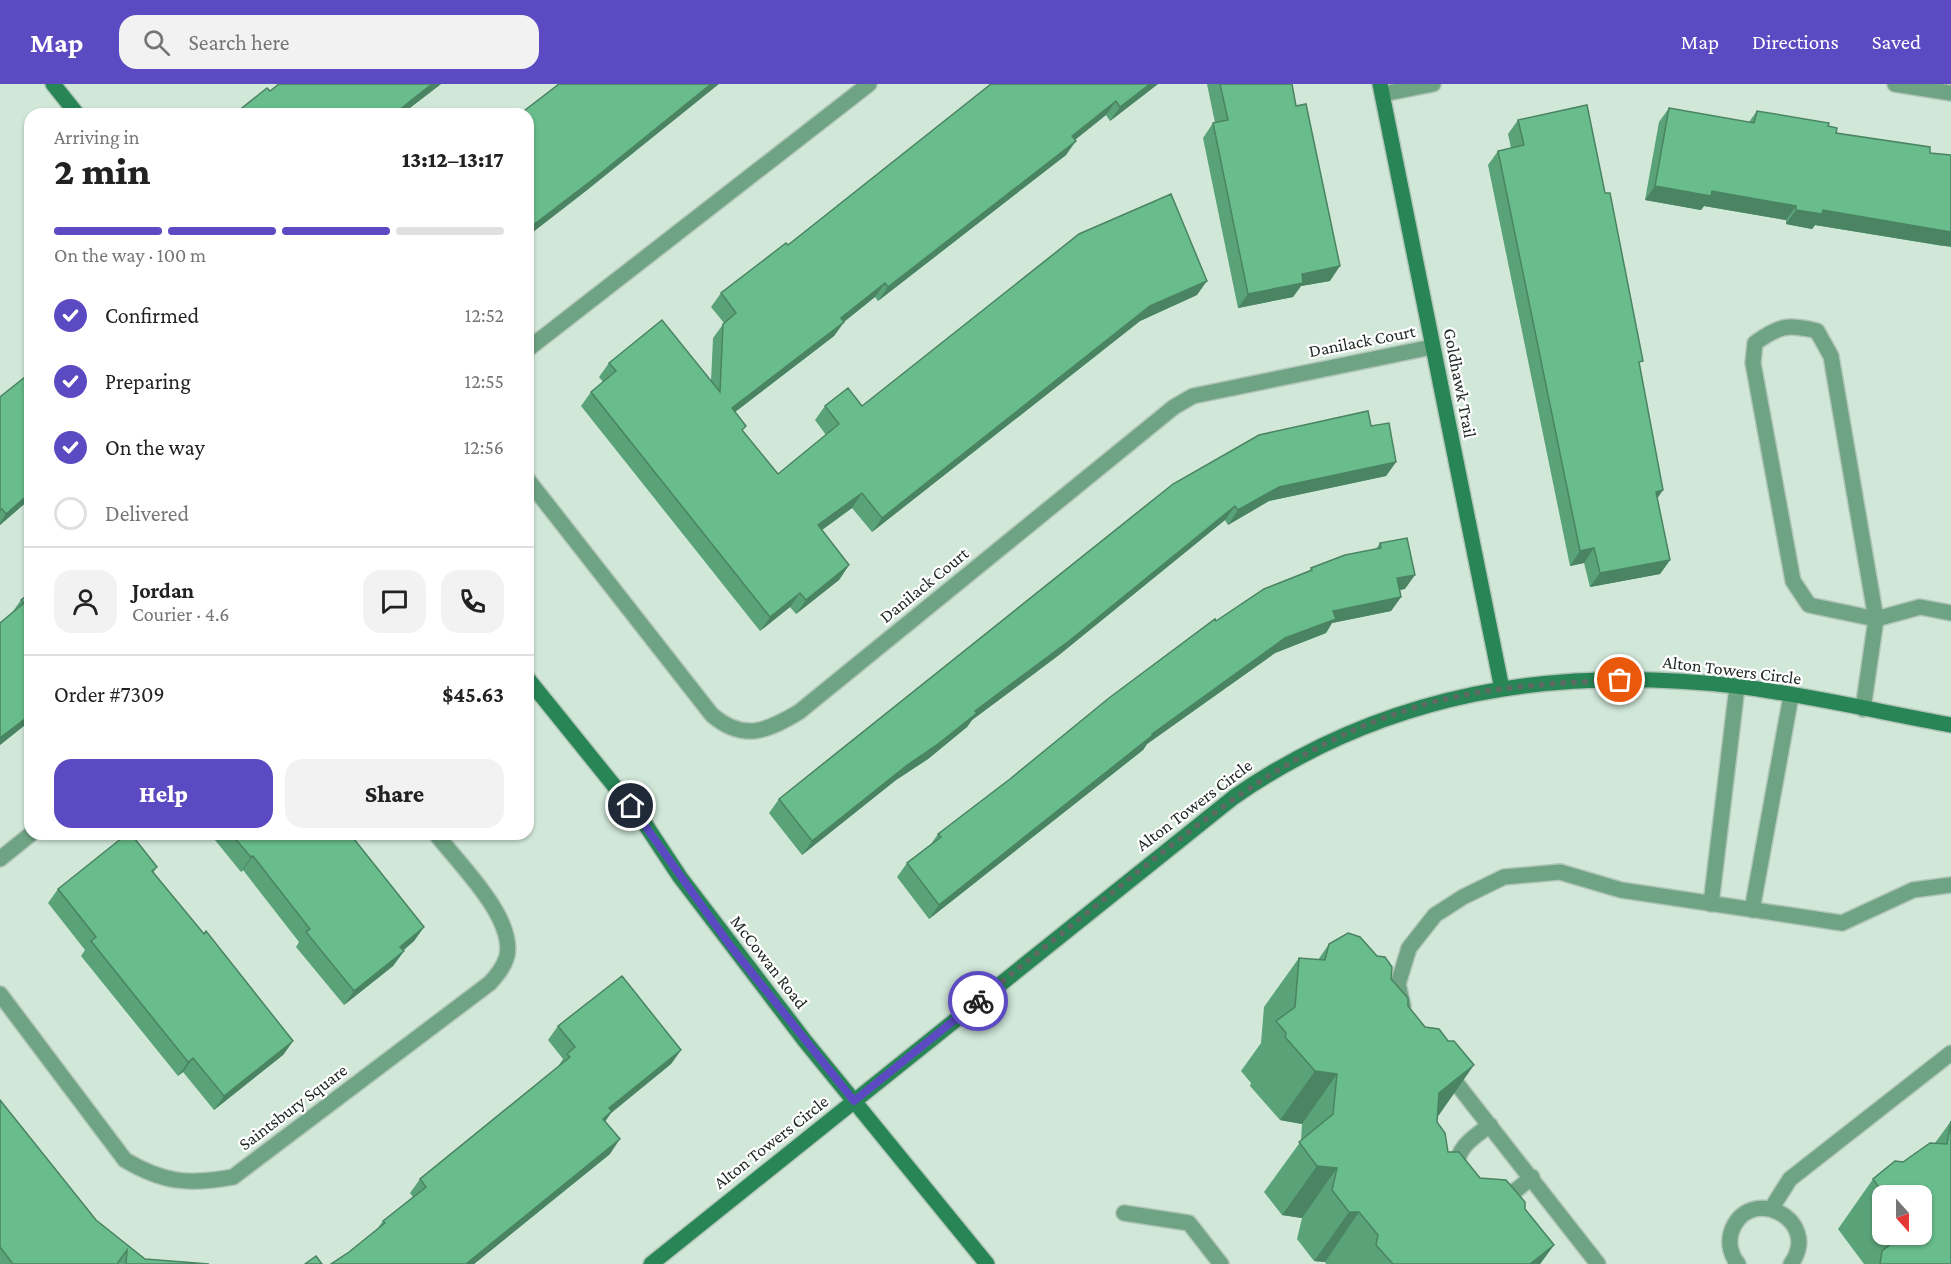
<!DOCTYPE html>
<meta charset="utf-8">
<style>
:root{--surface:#fff;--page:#f2f2f2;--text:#222;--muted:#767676;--line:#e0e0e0;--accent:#5c4ac2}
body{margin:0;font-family:"Crimson Pro",serif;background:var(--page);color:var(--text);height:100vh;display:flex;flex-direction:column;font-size:22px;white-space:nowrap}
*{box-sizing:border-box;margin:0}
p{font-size:20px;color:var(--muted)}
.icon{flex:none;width:33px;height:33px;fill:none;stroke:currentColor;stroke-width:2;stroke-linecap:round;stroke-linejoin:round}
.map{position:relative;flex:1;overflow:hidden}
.drawer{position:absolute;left:24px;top:24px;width:510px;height:732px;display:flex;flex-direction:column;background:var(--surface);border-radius:18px;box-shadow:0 2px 4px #0004}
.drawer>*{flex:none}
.needle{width:39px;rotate:159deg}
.tools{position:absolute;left:1872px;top:1101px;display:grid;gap:12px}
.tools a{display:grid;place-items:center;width:60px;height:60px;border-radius:12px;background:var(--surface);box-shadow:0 2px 4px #0004;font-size:30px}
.pin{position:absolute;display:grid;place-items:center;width:51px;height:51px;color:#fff;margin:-26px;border:3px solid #fff;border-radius:50%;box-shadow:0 2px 6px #0007}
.courier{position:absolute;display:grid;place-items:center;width:60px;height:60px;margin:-30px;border:4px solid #5c4ac2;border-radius:50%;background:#fff;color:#222;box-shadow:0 2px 8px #0007}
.headline em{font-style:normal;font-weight:800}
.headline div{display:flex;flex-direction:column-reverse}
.headline{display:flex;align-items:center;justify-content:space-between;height:102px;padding:0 30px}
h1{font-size:39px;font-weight:800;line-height:45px}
.bar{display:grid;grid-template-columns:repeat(4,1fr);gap:9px 6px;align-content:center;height:72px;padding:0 30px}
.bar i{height:8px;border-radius:4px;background:var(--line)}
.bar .active{background:var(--accent)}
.bar p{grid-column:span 4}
.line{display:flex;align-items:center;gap:15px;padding:0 30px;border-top:2px solid var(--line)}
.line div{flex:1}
.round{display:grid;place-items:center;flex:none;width:63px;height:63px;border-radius:18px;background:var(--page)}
ol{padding:0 30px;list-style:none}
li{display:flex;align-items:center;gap:18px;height:66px}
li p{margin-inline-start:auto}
li .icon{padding:6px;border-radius:50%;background:var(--accent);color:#fff;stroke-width:4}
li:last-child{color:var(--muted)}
li i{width:33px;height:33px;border:3px solid var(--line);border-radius:50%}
.primary-button{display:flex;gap:12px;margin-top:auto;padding:12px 30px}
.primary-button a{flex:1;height:69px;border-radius:18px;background:var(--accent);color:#fff;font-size:24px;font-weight:800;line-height:69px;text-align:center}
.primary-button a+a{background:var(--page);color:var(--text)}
header{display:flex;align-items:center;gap:36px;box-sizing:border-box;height:84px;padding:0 30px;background:var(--accent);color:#fff}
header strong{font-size:28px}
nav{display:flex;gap:33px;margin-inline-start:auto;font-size:21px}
.search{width:420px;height:54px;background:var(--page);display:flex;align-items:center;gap:15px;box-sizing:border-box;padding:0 21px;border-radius:18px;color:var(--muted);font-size:22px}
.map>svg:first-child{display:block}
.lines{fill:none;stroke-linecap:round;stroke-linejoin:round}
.lane-casing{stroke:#b1c5b8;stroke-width:18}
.street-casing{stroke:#b1c5b8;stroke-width:18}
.secondary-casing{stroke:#b1c5b8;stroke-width:18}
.lane{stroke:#6ea483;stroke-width:15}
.street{stroke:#6ea483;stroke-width:15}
.secondary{stroke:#278556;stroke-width:15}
.wall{fill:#5aa278;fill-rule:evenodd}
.shaded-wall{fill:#4a8462}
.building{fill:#69bc8c;stroke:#4a8462;stroke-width:1.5}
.done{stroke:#5d6b62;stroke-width:6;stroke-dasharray:0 10.8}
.route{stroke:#5c4ac2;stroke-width:8}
.labels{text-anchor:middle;stroke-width:4.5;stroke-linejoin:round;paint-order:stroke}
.street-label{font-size:18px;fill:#1f2722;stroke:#fff}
</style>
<header>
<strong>Map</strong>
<div class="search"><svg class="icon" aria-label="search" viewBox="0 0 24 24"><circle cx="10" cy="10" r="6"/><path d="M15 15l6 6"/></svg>Search here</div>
<nav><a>Map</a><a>Directions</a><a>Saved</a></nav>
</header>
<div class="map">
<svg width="1951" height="1180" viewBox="0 0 1951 1180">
<rect width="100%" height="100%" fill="#d1e8d9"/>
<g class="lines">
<!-- lane casing -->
<g class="lane-casing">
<path id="lane" d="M 1863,625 L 1876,535 L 1831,272 L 1817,247 C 1788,240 1780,241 1755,259 L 1753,279 L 1793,497 L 1809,521 L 1876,535 L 1920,523 L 1951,529
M 1711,820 L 1737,603
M 1752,826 L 1791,612
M 1403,922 L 1398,900 L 1409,864 L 1435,831 L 1463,813 L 1504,793 L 1560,788 L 1621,806 L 1842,839 L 1913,806 L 1951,801
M 1446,986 L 1598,1180
M 1457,1086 C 1455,1064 1474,1053 1490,1041
M 1497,1116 L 1509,1112 L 1532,1093
M 1771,1125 L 1790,1095 L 1951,969
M 1124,1129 L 1189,1139 L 1221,1180
M 1738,1180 C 1731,1172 1728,1160 1731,1149 C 1747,1098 1823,1135 1791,1180"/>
</g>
<!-- street casing -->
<g class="street-casing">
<path id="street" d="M 1895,0 L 1951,9
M 1383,10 L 1433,0
M 528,265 L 869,0
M 528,396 L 712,631 C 744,658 767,647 799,628 L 1174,323 L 1193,312 L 1432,263
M 0,775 L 31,750
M 0,910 L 125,1076 C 164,1099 189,1101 233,1093 L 490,899 C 497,891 504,883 507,872 C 515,833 458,779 436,750"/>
</g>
<!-- secondary casing -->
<g class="secondary-casing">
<path id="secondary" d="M 53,0 L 77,30
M 1380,0 L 1502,605
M 528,595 L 645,740 L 680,793 L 805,957 L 987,1180
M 651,1180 L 1234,713 C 1386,608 1555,581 1736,602 C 1808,611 1880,628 1951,641"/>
</g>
<!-- lane -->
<use href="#lane" class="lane"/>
<!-- street -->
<use href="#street" class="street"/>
<!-- secondary -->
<use href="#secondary" class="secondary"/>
</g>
<!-- wall -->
<path class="wall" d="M 279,0 L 441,0 L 402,30 L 237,30 L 242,24 L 270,7 Z
M 991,0 L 1158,0 L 1110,37 L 1106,31 L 1075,56 L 1066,71 L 878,217 L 875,213 L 844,238 L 834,252 L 735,328 L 743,347 L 778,390 L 826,351 L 815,336 L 825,322 L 862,322 L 1197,211 L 1140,237 L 872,448 L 852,424 L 822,446 L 849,481 L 839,496 L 796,530 L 790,523 L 760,547 L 581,322 L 591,308 L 603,298 L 599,293 L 609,279 L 711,297 L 713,254 L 724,239 L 711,223 L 721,209 L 788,161 Z
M 1207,0 L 1292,0 L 1330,197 L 1301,202 L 1293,213 L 1238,224 L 1203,54 L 1213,39 L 1215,39 Z
M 1669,24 L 1749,38 L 1757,27 L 1828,42 L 1836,49 L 1930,69 L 1943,162 L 1815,141 L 1812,145 L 1786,140 L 1786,136 L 1704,122 L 1701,126 L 1645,116 L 1659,38 Z
M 1518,36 L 1640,282 L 1657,415 L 1670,476 L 1660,490 L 1590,503 L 1584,479 L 1570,482 L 1488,81 L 1498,67 L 1511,64 L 1508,50 Z
M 30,289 L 30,415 L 0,441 L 0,313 Z
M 1371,342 L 1396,378 L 1386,392 L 1269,417 L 1228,441 L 1225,436 L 1059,571 L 972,636 L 967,643 L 928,675 L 896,696 L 802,771 L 769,729 L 779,715 L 1173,400 Z
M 1380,459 L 1405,505 L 1400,506 L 1401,513 L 1391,527 L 1332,539 L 1326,549 L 1275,569 L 1147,660 L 1143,666 L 929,835 L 897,793 L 907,779 L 931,760 L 938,750 L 1216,537 L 1309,488 L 1311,484 L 1376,465 Z
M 30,509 L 30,637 L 0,661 L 11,530 L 21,516 Z
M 210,750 L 350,750 L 424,843 L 414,857 L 403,867 L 404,867 L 393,882 L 344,921 L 296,863 L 299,858 L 243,786 L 241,788 Z
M 157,783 L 153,789 L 293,957 L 283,971 L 214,1026 L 183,988 L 178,992 L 81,872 L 85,866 L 48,819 L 58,805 Z
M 1329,860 L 1391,895 L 1408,922 L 1439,1031 L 1437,1032 L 1437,1038 L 1448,1068 L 1480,1094 L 1525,1125 L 1554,1161 L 1540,1180 L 1326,1180 L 1325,1178 L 1314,1177 L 1297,1155 L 1302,1134 L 1282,1131 L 1264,1108 L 1301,1057 L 1302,1040 L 1280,1036 L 1250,1002 L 1251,999 L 1241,987 L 1261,959 L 1264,923 L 1299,874 L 1318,876 Z
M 558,942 L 681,966 L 671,980 L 611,1029 L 605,1037 L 610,1070 L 474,1180 L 331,1180 L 349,1168 L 377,1145 L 383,1137 L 413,1113 L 410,1109 L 420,1095 L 557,984 L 563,975 L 548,956 Z
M 0,1016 L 96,1136 L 145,1175 L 209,1180 L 0,1180 Z
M 1951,1037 L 1951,1180 L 1864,1180 L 1838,1145 L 1873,1095 L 1935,1059 ZM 1882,1112 L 1922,1112 L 1922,1150 L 1882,1150 Z"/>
<!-- shaded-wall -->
<path class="shaded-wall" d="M 432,0 L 441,0 L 402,30 L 394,30 Z
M 711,0 L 719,0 L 586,107 L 528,152 L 528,145 Z
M 1150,0 L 1158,0 L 1110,37 L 1120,23 Z
M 1116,17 L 1106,31 L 1062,66 L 1072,52 Z
M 1076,57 L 1066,71 L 878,217 L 888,203 Z
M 1655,102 L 1712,107 L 1796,122 L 1786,136 L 1704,122 L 1701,126 L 1645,116 Z
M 1796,126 L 1823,126 L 1951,148 L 1951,163 L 1815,141 L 1812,145 L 1786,140 Z
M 1340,182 L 1330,197 L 1301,202 L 1293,213 L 1238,224 L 1248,210 L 1302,190 Z
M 1207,197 L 1197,211 L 1140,237 L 872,448 L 882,434 L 1150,222 Z
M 885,199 L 875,213 L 831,248 L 841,234 Z
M 844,238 L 834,252 L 722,338 L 732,324 Z
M 1396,378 L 1386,392 L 1269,417 L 1228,441 L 1238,426 L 1279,403 Z
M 1663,406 L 1653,421 L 1656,408 Z
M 30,409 L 30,415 L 0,441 L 0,439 L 6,430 Z
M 862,409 L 852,424 L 808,456 L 818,441 Z
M 1235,422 L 1225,436 L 1059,571 L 972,636 L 967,643 L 928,675 L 896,696 L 802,771 L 812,757 L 975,627 Z
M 1594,464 L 1584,479 L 1570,482 L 1580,467 Z
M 1670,476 L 1660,490 L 1590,503 L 1600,489 Z
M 849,481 L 839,496 L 796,530 L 806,516 Z
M 1415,491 L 1405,505 L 1387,508 L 1397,494 Z
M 800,509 L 790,523 L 760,547 L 770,533 Z
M 1401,513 L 1391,527 L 1332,539 L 1326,549 L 1275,569 L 1147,660 L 1143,666 L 929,835 L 939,821 L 1152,650 L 1285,554 L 1333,527 Z
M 30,631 L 30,637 L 0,661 L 0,654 Z
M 253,772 L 243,786 L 241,788 L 251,773 Z
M 424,843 L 414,857 L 390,877 L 400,863 Z
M 404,867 L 393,882 L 344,921 L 354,907 Z
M 293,957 L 283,971 L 214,1026 L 224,1012 Z
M 681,966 L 671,980 L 611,1029 L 602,1042 L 593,1049 L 609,1024 Z
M 193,974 L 183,988 L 178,992 L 188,978 Z
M 1474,981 L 1439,1031 L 1405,1058 L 1439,1009 Z
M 1315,987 L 1337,990 L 1302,1040 L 1280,1036 Z
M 620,1055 L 610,1070 L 474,1180 L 466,1180 Z
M 1317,1082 L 1337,1084 L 1302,1134 L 1282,1131 Z
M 1349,1128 L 1359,1128 L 1325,1178 L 1314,1177 Z
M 1554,1161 L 1540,1180 L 1530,1180 Z"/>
<!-- building -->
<path class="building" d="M 279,0 L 432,0 L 394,30 L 246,30 L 242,24 L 267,4 L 270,7 Z
M 559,0 L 711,0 L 596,93 L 528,145 L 528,30 L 520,30 Z
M 991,0 L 1150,0 L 1120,23 L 1116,17 L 1072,52 L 1076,57 L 888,203 L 885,199 L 841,234 L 844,238 L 732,324 L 746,342 L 742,346 L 778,390 L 839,340 L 825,322 L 848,304 L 862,322 L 1079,150 L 1171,110 L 1207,197 L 1150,222 L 882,434 L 862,409 L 818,441 L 849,481 L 806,516 L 800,509 L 770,533 L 591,308 L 616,287 L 609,279 L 662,236 L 720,308 L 723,240 L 736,229 L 721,209 L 786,159 L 788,161 Z
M 1220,0 L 1292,0 L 1296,22 L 1306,20 L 1340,182 L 1302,190 L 1303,199 L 1248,210 L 1213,39 L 1228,36 Z
M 1587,21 L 1605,109 L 1610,109 L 1643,277 L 1639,278 L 1663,406 L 1656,408 L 1670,476 L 1600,489 L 1594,464 L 1580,467 L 1498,67 L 1524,61 L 1518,36 Z
M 1669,24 L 1754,39 L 1757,27 L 1829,39 L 1828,42 L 1837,44 L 1836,49 L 1930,63 L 1930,69 L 1951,71 L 1951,148 L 1823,126 L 1822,130 L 1796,126 L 1796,122 L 1712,107 L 1711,112 L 1655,102 Z
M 30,289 L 30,409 L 6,430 L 2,425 L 0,426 L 0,313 Z
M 1368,327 L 1371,342 L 1389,339 L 1396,378 L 1279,403 L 1238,426 L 1235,422 L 1069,557 L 975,627 L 977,629 L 938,660 L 906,682 L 812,757 L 779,715 L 1173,400 L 1259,351 Z
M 1407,454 L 1415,491 L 1397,494 L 1401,513 L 1333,527 L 1336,535 L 1285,554 L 1152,650 L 1153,651 L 939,821 L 907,779 L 941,753 L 938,750 L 1010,695 L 1109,614 L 1215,535 L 1216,537 L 1264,505 L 1312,486 L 1311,484 L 1345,471 L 1381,464 L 1380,459 Z
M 30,509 L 30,631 L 0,654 L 0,539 L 24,519 L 21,516 Z
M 127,750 L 131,750 L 157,783 L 152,787 L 204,850 L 206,847 L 293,957 L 224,1012 L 193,974 L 188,978 L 91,857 L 96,853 L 58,805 Z
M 231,750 L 350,750 L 424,843 L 400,863 L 404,867 L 354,907 L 306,848 L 310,845 L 253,772 L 251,773 Z
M 1348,849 L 1360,853 L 1377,872 L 1385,873 L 1392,883 L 1391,895 L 1408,914 L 1408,922 L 1425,943 L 1439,945 L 1448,957 L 1454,957 L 1474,981 L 1439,1009 L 1437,1038 L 1445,1049 L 1448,1068 L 1459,1068 L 1480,1094 L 1506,1096 L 1525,1118 L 1525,1125 L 1554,1161 L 1530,1180 L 1393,1180 L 1376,1161 L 1378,1151 L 1359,1128 L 1349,1128 L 1332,1106 L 1337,1084 L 1317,1082 L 1299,1058 L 1333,1030 L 1337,990 L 1315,987 L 1285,953 L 1286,949 L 1276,937 L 1295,923 L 1299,874 L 1325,876 L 1329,860 Z
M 622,892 L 681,966 L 609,1024 L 612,1027 L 603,1035 L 620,1055 L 466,1180 L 331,1180 L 349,1168 L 385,1139 L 383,1137 L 426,1103 L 420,1095 L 570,973 L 567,970 L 575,963 L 558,942 Z
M 0,1016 L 96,1136 L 145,1175 L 209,1180 L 126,1180 L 127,1166 L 117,1180 L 13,1180 L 0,1163 Z
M 1951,1037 L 1951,1180 L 1880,1180 L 1882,1167 L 1896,1156 L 1897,1150 L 1922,1150 L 1922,1112 L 1885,1112 L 1873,1095 L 1895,1077 L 1903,1078 L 1930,1059 L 1947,1060 Z
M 316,1172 L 322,1180 L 305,1180 Z"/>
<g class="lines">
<!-- done -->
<path class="done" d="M 978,917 C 1030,875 1082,833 1134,791 C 1228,716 1312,652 1430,619 C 1492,602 1557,599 1620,596"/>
<!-- route -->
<path class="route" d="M 631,722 L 729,860 L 854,1017 L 978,917"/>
</g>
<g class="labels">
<!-- street labels -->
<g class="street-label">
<text transform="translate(1362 257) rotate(-11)" y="6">Danilack Court</text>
<text transform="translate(1460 299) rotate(79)" y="6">Goldhawk Trail</text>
<text transform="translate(924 501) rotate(-39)" y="6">Danilack Court</text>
<text transform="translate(1732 586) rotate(7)" y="6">Alton Towers Circle</text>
<text transform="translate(1194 721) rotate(-37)" y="6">Alton Towers Circle</text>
<text transform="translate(769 878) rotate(52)" y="6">McCowan Road</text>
<text transform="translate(293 1023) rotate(-37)" y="6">Saintsbury Square</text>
<text transform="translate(771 1058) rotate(-38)" y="6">Alton Towers Circle</text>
</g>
</g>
</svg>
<div class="tools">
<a><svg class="needle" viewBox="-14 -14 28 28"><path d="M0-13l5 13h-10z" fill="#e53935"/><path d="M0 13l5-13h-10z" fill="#767676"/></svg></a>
</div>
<div class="pin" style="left:1620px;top:596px;background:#ea580c"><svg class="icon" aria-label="bag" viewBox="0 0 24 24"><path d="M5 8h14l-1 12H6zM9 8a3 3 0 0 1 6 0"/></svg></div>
<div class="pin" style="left:631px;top:722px;background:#1f2937"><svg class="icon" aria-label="home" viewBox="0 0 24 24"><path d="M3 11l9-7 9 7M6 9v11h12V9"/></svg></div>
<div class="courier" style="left:978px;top:917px"><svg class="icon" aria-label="bike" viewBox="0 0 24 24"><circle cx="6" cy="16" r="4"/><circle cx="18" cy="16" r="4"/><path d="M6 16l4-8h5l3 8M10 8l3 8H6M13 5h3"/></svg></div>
<section class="drawer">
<div class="headline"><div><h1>2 min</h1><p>Arriving in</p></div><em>13:12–13:17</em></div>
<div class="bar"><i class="active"></i><i class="active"></i><i class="active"></i><i></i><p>On the way · 100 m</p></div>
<ol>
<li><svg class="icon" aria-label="check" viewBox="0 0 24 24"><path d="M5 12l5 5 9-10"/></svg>Confirmed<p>12:52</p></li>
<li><svg class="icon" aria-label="check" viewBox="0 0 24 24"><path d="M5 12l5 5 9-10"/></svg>Preparing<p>12:55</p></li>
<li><svg class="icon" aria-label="check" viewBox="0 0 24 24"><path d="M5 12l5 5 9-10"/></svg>On the way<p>12:56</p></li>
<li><i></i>Delivered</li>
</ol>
<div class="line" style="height:108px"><a class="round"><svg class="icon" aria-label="person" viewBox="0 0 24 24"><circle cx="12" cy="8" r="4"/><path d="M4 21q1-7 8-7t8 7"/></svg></a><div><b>Jordan</b><p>Courier · 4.6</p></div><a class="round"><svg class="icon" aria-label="chat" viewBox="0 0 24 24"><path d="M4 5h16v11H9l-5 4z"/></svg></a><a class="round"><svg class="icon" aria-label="phone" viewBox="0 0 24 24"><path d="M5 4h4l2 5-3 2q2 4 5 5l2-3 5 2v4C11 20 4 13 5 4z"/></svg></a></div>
<div class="line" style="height:78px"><div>Order #7309</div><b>$45.63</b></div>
<div class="primary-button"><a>Help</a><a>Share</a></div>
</section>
</div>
